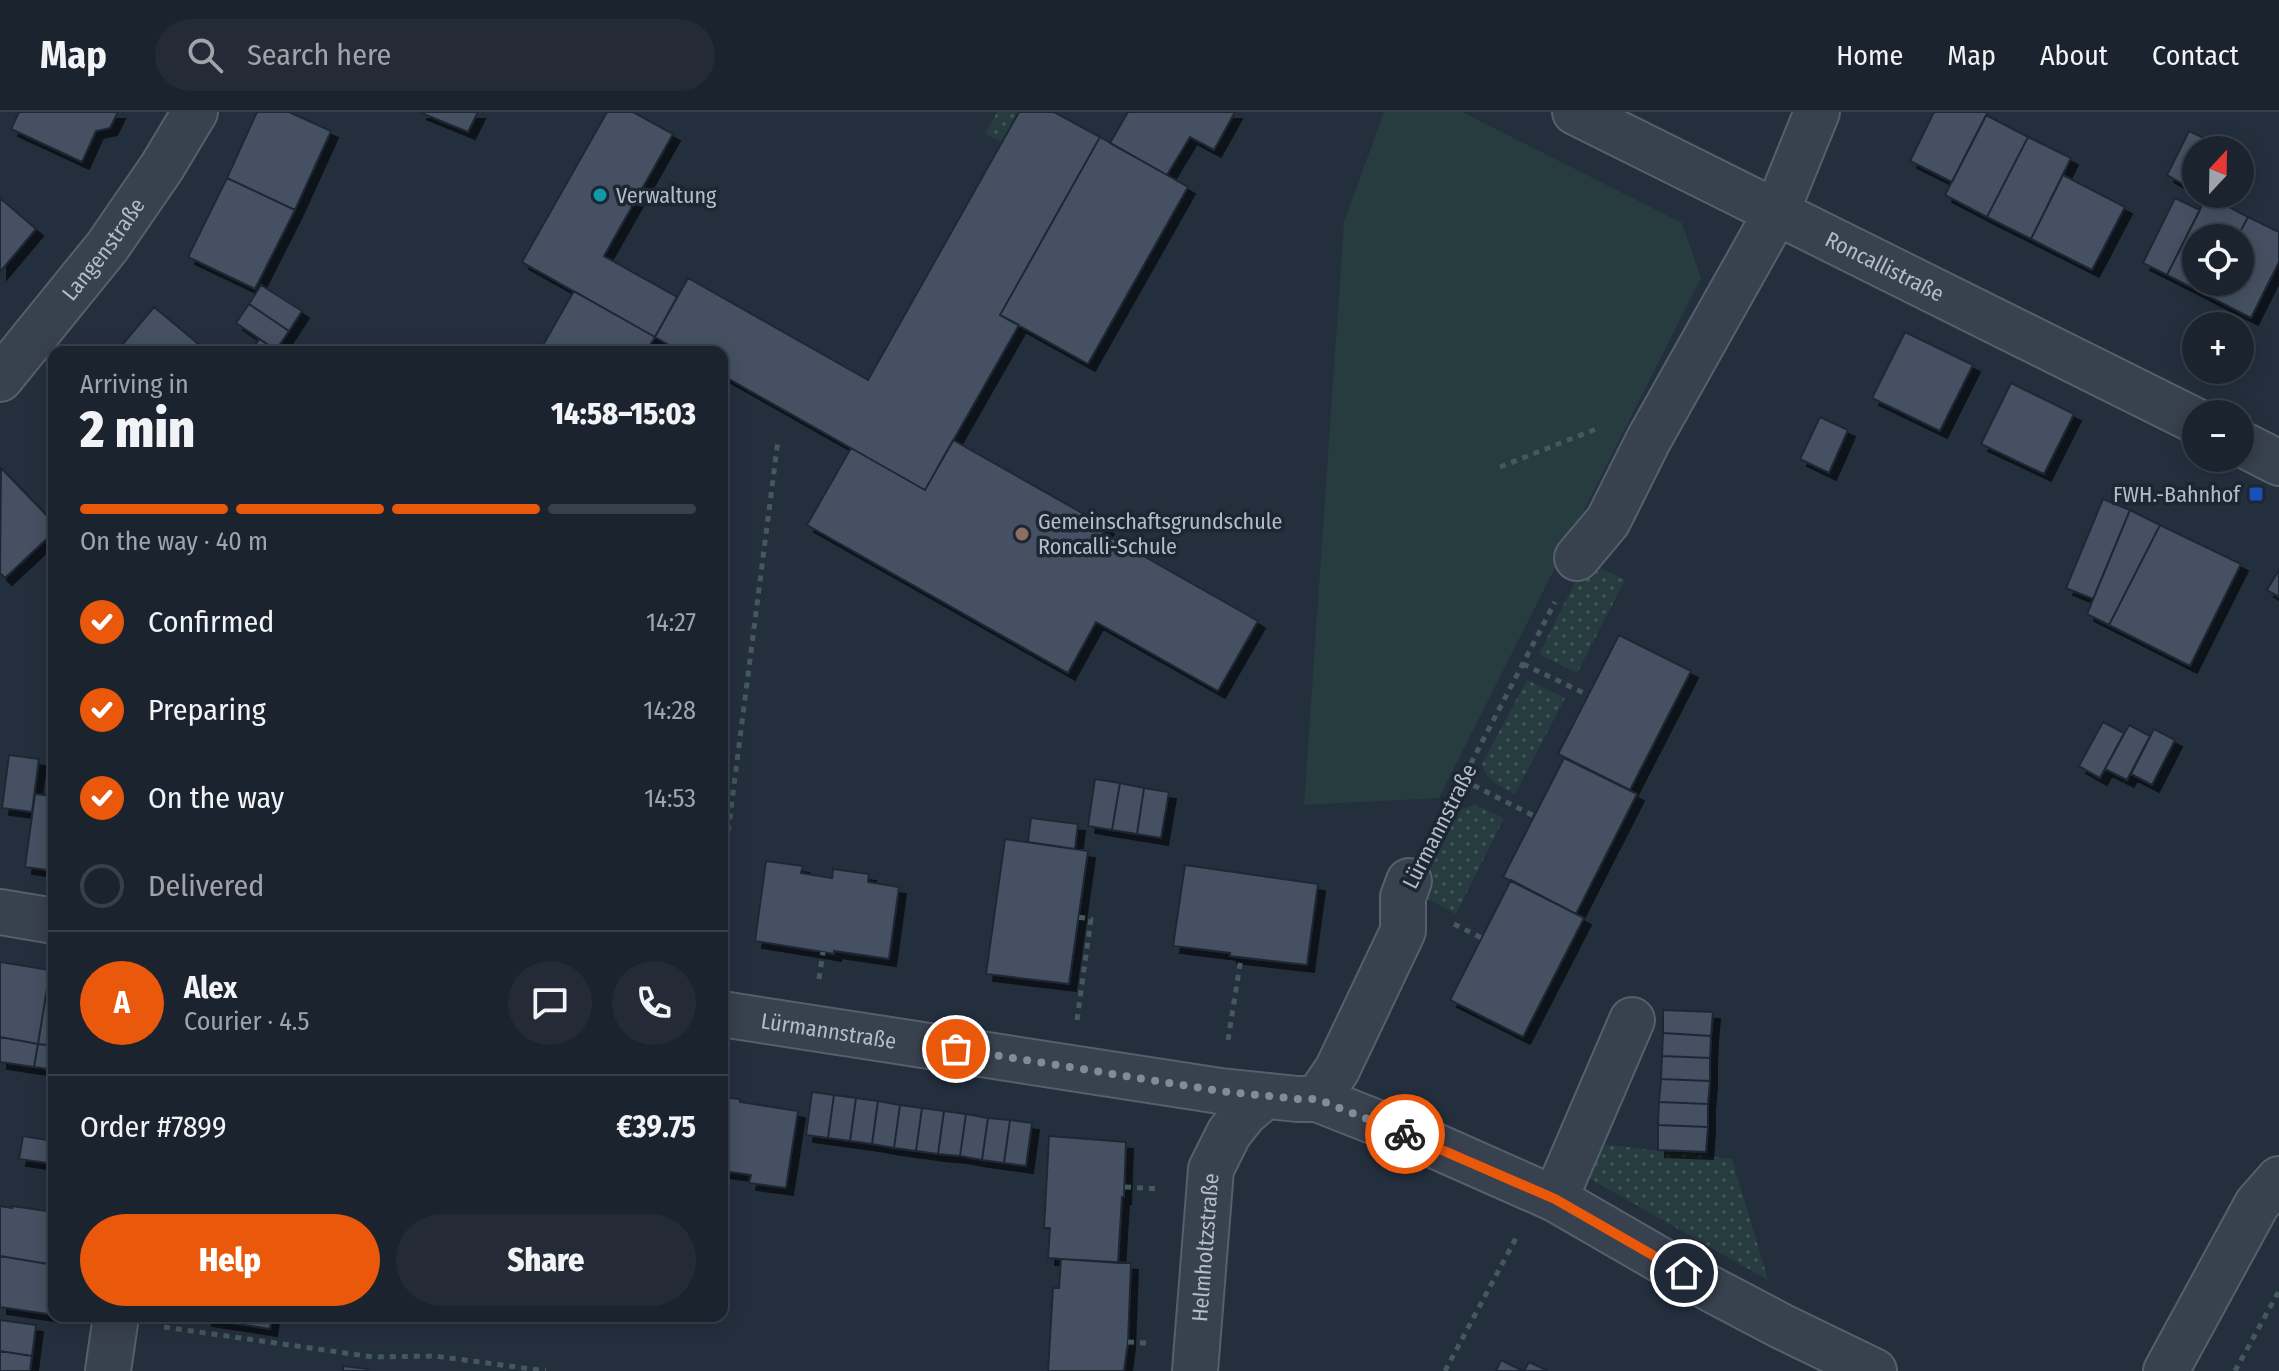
<!DOCTYPE html>
<meta charset="utf-8">
<style>
:root{--surface:#1b232e;--page:#242b36;--text:#f1f3f6;--muted:#a0a4aa;--line:#39404a;--accent:#ea580c}
body{margin:0;font-family:"Fira Sans Condensed",sans-serif;background:var(--page);color:var(--text);height:100vh;display:flex;flex-direction:column;font-size:30px;white-space:nowrap}
*{box-sizing:border-box;margin:0}
p{font-size:26px;color:var(--muted)}
.icon{flex:none;width:44px;height:44px;fill:none;stroke:currentColor;stroke-width:2;stroke-linecap:round;stroke-linejoin:round}
.map{position:relative;flex:1;overflow:hidden}
.side{position:absolute;left:48px;top:234px;width:680px;height:976px;display:flex;flex-direction:column;background:var(--surface);border-radius:16px;box-shadow:0 4px 20px #0003,0 0 0 2px var(--line)}
.side>*{flex:none}
.needle{width:52px;rotate:22deg}
.tools{position:absolute;left:2182px;top:24px;display:grid;gap:16px}
.tools a{display:grid;place-items:center;width:72px;height:72px;border-radius:50%;background:var(--surface);box-shadow:0 4px 20px #0003,0 0 0 2px var(--line);font-size:40px}
.pin{position:absolute;display:grid;place-items:center;width:68px;height:68px;color:#fff;margin:-34px;border:4px solid #fff;border-radius:50%;box-shadow:0 2px 8px #0007}
.courier{position:absolute;display:grid;place-items:center;width:80px;height:80px;margin:-40px;border:6px solid #ea580c;border-radius:50%;background:#fff;color:#222;box-shadow:0 2px 10px #0007}
.overview em{font-style:normal;font-weight:800}
.overview div{display:flex;flex-direction:column-reverse}
.overview{display:flex;align-items:center;justify-content:space-between;height:136px;padding:0 32px}
h1{font-size:52px;font-weight:800;line-height:60px}
.bar{display:grid;grid-template-columns:repeat(4,1fr);gap:12px 8px;align-content:center;height:96px;padding:0 32px}
.bar i{height:10px;border-radius:6px;background:var(--line)}
.bar .current{background:var(--accent)}
.bar p{grid-column:span 4}
.line{display:flex;align-items:center;gap:20px;padding:0 32px;border-top:2px solid var(--line)}
.line div{flex:1}
.round{display:grid;place-items:center;flex:none;width:84px;height:84px;border-radius:42px;background:var(--page)}
ol{padding:0 32px;list-style:none}
li{display:flex;align-items:center;gap:24px;height:88px}
li p{margin-inline-start:auto}
li .icon{padding:8px;border-radius:50%;background:var(--accent);color:#fff;stroke-width:4}
li:last-child{color:var(--muted)}
li i{width:44px;height:44px;border:4px solid var(--line);border-radius:50%}
.primary-button{display:flex;gap:16px;margin-top:auto;padding:16px 32px}
.primary-button a{flex:1;height:92px;border-radius:48px;background:var(--accent);color:#fff;font-size:32px;font-weight:800;line-height:92px;text-align:center}
.primary-button a+a{background:var(--page);color:var(--text)}
header{display:flex;align-items:center;gap:48px;box-sizing:border-box;height:112px;padding:0 40px;background:var(--surface);border-bottom:2px solid var(--line)}
header strong{font-size:38px}
nav{display:flex;gap:44px;margin-inline-start:auto;font-size:28px}
.search{width:560px;height:72px;background:var(--page);display:flex;align-items:center;gap:20px;box-sizing:border-box;padding:0 28px;border-radius:44px;color:var(--muted);font-size:30px}
.map>svg:first-child{display:block}
.grass{fill:url(#grass-dots)}
.park{fill:#263c3f}
.building{fill:#455162;stroke:#1f2835;stroke-width:2;filter:url(#shadow)}
.lines{fill:none;stroke-linecap:round;stroke-linejoin:round}
.minor-casing{stroke:#565f6c;stroke-width:48}
.path{stroke:#44595c;stroke-width:5;stroke-dasharray:6 6;stroke-linecap:butt}
.minor{stroke:#38414e;stroke-width:44}
.done{stroke:#828b98;stroke-width:8;stroke-dasharray:0 14.4}
.route{stroke:#ea580c;stroke-width:10}
.culture-dot{fill:#0f9aa8;stroke:#1d2633;stroke-width:3}
.transit-dot{fill:#1a4fb4;stroke:#1d2633;stroke-width:3}
.education-dot{fill:#8d6e63;stroke:#1d2633;stroke-width:3}
.labels{text-anchor:middle;stroke-width:7;stroke-linejoin:round;paint-order:stroke}
.poi-label{font-size:22px;fill:#b4bcc9;stroke:#1d2633;text-anchor:start}
.street-label{font-size:22px;fill:#b4bcc9;stroke:#1d2633}
</style>
<header>
<strong>Map</strong>
<div class="search"><svg class="icon" aria-label="search" viewBox="0 0 24 24"><circle cx="10" cy="10" r="6"/><path d="M15 15l6 6"/></svg>Search here</div>
<nav><a>Home</a><a>Map</a><a>About</a><a>Contact</a></nav>
</header>
<div class="map">
<svg width="2279" height="1259" viewBox="0 0 2279 1259">
<defs>
<pattern id="grass-dots" width="8" height="8" patternUnits="userSpaceOnUse" patternTransform="scale(2)"><rect width="8" height="8" fill="#263c3f"/><path d="M2 2h.1M6 6h.1" fill="none" stroke="#435659" stroke-width="1.8" stroke-linecap="round"/></pattern>
<filter id="shadow"><feDropShadow dx="7" dy="7" stdDeviation="0" flood-color="#0009"/></filter>
</defs>
<rect width="100%" height="100%" fill="#242f3e"/>
<!-- grass -->
<path class="grass" d="M 997,0 L 1019,0 L 1002,30 L 985,22 Z
M 1586,449 L 1625,468 L 1577,561 L 1539,542 Z
M 1527,568 L 1565,586 L 1515,682 C 1500,674 1487,670 1482,652 Z
M 1475,693 L 1504,706 L 1456,802 L 1417,781 L 1457,703 L 1462,697 Z
M 1601,1032 L 1732,1047 L 1768,1168 L 1584,1063 Z"/>
<!-- park -->
<path class="park" d="M 1384,0 L 1462,0 L 1682,111 L 1701,166 L 1439,686 L 1304,693 L 1344,110 Z"/>
<!-- building -->
<path class="building" d="M 19,0 L 118,0 L 110,16 L 96,19 L 82,50 L 11,17 Z
M 257,0 L 289,0 L 331,19 L 295,98 L 227,66 Z
M 419,0 L 478,0 L 468,20 Z
M 607,0 L 633,0 L 673,22 L 604,144 L 677,185 L 655,225 L 522,150 Z
M 1019,0 L 1054,0 L 1100,25 L 1000,203 L 1019,213 L 925,378 L 722,263 L 722,240 L 681,240 L 655,225 L 688,166 L 868,268 Z
M 1128,0 L 1235,0 L 1214,38 L 1190,25 L 1167,63 L 1110,31 Z
M 1934,0 L 1988,0 L 1952,70 L 1910,49 Z
M 1986,3 L 2028,25 L 1987,105 L 1945,83 Z
M 2189,19 L 2206,27 L 2201,38 L 2196,38 L 2196,47 L 2183,72 L 2167,63 Z
M 1100,25 L 1188,75 L 1088,252 L 1000,203 Z
M 2028,25 L 2071,46 L 2031,127 L 1987,105 Z
M 2063,63 L 2125,95 L 2092,158 L 2031,127 Z
M 227,66 L 295,98 L 255,177 L 188,145 Z
M 2207,83 L 2248,105 L 2237,126 L 2196,126 L 2196,170 L 2215,170 L 2208,184 L 2167,163 Z
M 0,86 L 36,117 L 0,160 Z
M 2175,86 L 2200,98 L 2167,163 L 2143,151 Z
M 2248,105 L 2279,120 L 2279,150 L 2251,206 L 2208,184 L 2215,170 L 2240,170 L 2240,126 L 2237,126 Z
M 261,173 L 302,199 L 289,219 L 249,192 Z
M 574,179 L 655,225 L 646,240 L 539,240 Z
M 249,192 L 289,219 L 276,238 L 236,211 Z
M 154,195 L 208,240 L 116,240 Z
M 1905,220 L 1973,253 L 1940,319 L 1872,286 Z
M 259,227 L 276,238 L 279,240 L 251,240 Z
M 2011,271 L 2074,302 L 2044,362 L 1981,332 Z
M 1820,305 L 1848,318 L 1829,361 L 1800,347 Z
M 953,328 L 1107,415 L 1103,421 L 1258,509 L 1218,579 L 1096,510 L 1068,561 L 807,413 L 851,336 L 925,378 Z
M 1,356 L 54,411 L 54,420 L 5,466 L 0,461 Z
M 2103,387 L 2130,398 L 2093,487 L 2066,476 Z
M 2130,398 L 2160,413 L 2109,513 L 2087,502 Z
M 2160,413 L 2241,452 L 2190,554 L 2109,513 Z
M 2279,458 L 2279,485 L 2267,478 Z
M 1619,523 L 1691,559 L 1630,678 L 1558,642 Z
M 2103,610 L 2124,621 L 2100,666 L 2079,654 Z
M 2129,613 L 2150,624 L 2127,668 L 2105,657 Z
M 2154,617 L 2175,628 L 2152,673 L 2131,662 Z
M 9,643 L 39,647 L 32,700 L 2,696 Z
M 1564,646 L 1637,682 L 1576,802 L 1503,765 Z
M 1095,667 L 1120,671 L 1112,718 L 1088,714 Z
M 1120,671 L 1144,676 L 1137,722 L 1112,718 Z
M 1144,676 L 1169,680 L 1161,726 L 1137,722 Z
M 35,682 L 54,684 L 54,759 L 25,755 Z
M 1031,706 L 1078,712 L 1075,737 L 1028,730 Z
M 1005,727 L 1088,739 L 1069,872 L 986,862 Z
M 766,749 L 803,754 L 801,761 L 832,766 L 833,757 L 869,762 L 868,770 L 899,775 L 889,847 L 834,839 L 834,842 L 823,840 L 755,829 Z
M 1185,753 L 1318,772 L 1307,853 L 1230,844 L 1230,841 L 1173,834 Z
M 1511,768 L 1584,806 L 1523,925 L 1450,888 Z
M 0,850 L 50,858 L 38,932 L 0,925 Z
M 50,858 L 54,859 L 54,934 L 38,932 Z
M 1663,898 L 1713,900 L 1711,924 L 1663,921 Z
M 1663,921 L 1711,924 L 1710,946 L 1662,944 Z
M 0,925 L 38,932 L 34,955 L 0,950 Z
M 38,932 L 54,934 L 54,958 L 34,955 Z
M 1662,944 L 1710,946 L 1710,969 L 1661,967 Z
M 1661,967 L 1710,969 L 1708,992 L 1659,990 Z
M 812,980 L 834,983 L 828,1026 L 806,1023 Z
M 834,983 L 856,986 L 850,1029 L 828,1026 Z
M 722,985 L 740,987 L 740,990 L 798,999 L 786,1076 L 749,1071 L 751,1063 L 722,1059 L 722,1061 Z
M 856,986 L 878,989 L 872,1032 L 850,1029 Z
M 878,989 L 900,993 L 894,1036 L 872,1032 Z
M 1659,990 L 1708,992 L 1708,1015 L 1658,1013 Z
M 900,993 L 922,996 L 916,1039 L 894,1036 Z
M 922,996 L 944,999 L 938,1042 L 916,1039 Z
M 944,999 L 966,1002 L 960,1044 L 938,1042 Z
M 966,1002 L 988,1006 L 982,1048 L 960,1044 Z
M 988,1006 L 1010,1008 L 1004,1051 L 982,1048 Z
M 1010,1008 L 1032,1011 L 1026,1054 L 1004,1051 Z
M 1658,1013 L 1708,1015 L 1706,1040 L 1658,1038 Z
M 23,1024 L 54,1029 L 54,1052 L 19,1047 Z
M 1049,1024 L 1126,1030 L 1124,1085 L 1122,1085 L 1118,1151 L 1048,1146 L 1050,1116 L 1044,1116 Z
M 0,1094 L 12,1096 L 12,1094 L 54,1100 L 54,1153 L 0,1144 Z
M 0,1144 L 54,1153 L 54,1203 L 0,1195 Z
M 1061,1147 L 1131,1151 L 1128,1230 L 1124,1259 L 1048,1259 L 1053,1176 L 1059,1176 Z
M 205,1204 L 272,1204 L 270,1217 L 205,1207 Z
M 0,1208 L 36,1213 L 32,1244 L 0,1239 Z
M 0,1239 L 32,1244 L 30,1259 L 0,1259 Z
M 1501,1248 L 1523,1259 L 1496,1259 Z
M 1529,1250 L 1548,1259 L 1524,1259 Z
M 343,1254 L 368,1257 L 367,1259 L 343,1259 Z"/>
<g class="lines">
<!-- minor casing -->
<g class="minor-casing">
<g id="minor">
<path id="s1" d="M 1575,0 L 2196,309"/>
<path id="s2" d="M 0,267 L 107,135 L 162,55 L 195,0"/>
<path d="M 2240,331 L 2279,351"/>
<path d="M 1577,446 L 1608,409 L 1649,327 L 1776,101 L 1817,0"/>
<path d="M 0,800 L 54,809"/>
<path id="s3" d="M 722,902 L 1220,979 L 1297,987 L 1317,987 L 1431,1032 L 1555,1087 L 1709,1176 L 1781,1214 L 1874,1259"/>
<path d="M 1317,987 L 1337,958 L 1403,819 L 1403,785 L 1409,769"/>
<path d="M 1555,1087 L 1632,908"/>
<path d="M 108,1259 L 116,1204"/>
<path id="s4" d="M 1195,1259 L 1211,1057 L 1229,1021 L 1245,1001 L 1265,984"/>
<path d="M 2166,1259 L 2257,1092 L 2279,1067"/>
</g>
</g>
<!-- path -->
<path class="path" d="M 1500,355 L 1596,317
M 1523,552 L 1588,583
M 1463,668 L 1534,704
M 1432,726 L 1555,490
M 722,767 L 778,328
M 1454,812 L 1482,826
M 819,867 L 823,840
M 1077,908 L 1091,807 L 1078,805
M 1228,928 L 1241,846
M 1125,1075 L 1160,1077
M 164,1215 L 373,1245 L 435,1244 L 546,1259
M 1128,1230 L 1147,1231
M 1445,1259 L 1516,1126
M 2235,1259 L 2279,1179"/>
<!-- minor -->
<use href="#minor" class="minor"/>
</g>
<g class="lines">
<!-- done -->
<path class="done" d="M 956,937 L 1220,979 L 1297,987 L 1317,987 L 1405,1022"/>
<!-- route -->
<path class="route" d="M 1405,1022 L 1555,1087 L 1684,1161"/>
</g>
<!-- markers -->
<circle class="culture-dot" cx="600" cy="83" r="8"/>
<rect class="transit-dot" x="2248" y="374" width="16" height="16" rx="4"/>
<circle class="education-dot" cx="1022" cy="422" r="8"/>
<g class="labels">
<!-- poi labels -->
<g class="poi-label">
<text x="616" y="91">Verwaltung</text>
<text x="2240" y="390" text-anchor="end">FWH.-Bahnhof</text>
<text x="1038" y="417">Gemeinschaftsgrundschule<tspan x="1038" dy="25">Roncalli-Schule</tspan></text>
</g>
<!-- street labels -->
<g class="street-label">
<text dy="8" stroke="none"><textPath href="#s2" startOffset="166">Langenstraße</textPath></text>
<text dy="8" stroke="none"><textPath href="#s1" startOffset="346">Roncallistraße</textPath></text>
<text transform="translate(1439 714) rotate(-63)" y="8">Lürmannstraße</text>
<text dy="8" stroke="none"><textPath href="#s3" startOffset="108">Lürmannstraße</textPath></text>
<text dy="8" stroke="none"><textPath href="#s4" startOffset="124">Helmholtzstraße</textPath></text>
</g>
</g>
</svg>
<div class="tools">
<a><svg class="needle" viewBox="-14 -14 28 28"><path d="M0-13l5 13h-10z" fill="#e53935"/><path d="M0 13l5-13h-10z" fill="#a0a4aa"/></svg></a>
<a><svg class="icon" aria-label="locate" viewBox="0 0 24 24"><circle cx="12" cy="12" r="6"/><path d="M12 2v4M12 18v4M2 12h4M18 12h4"/></svg></a>
<a>+</a>
<a>−</a>
</div>
<div class="pin" style="left:956px;top:937px;background:#ea580c"><svg class="icon" aria-label="bag" viewBox="0 0 24 24"><path d="M5 8h14l-1 12H6zM9 8a3 3 0 0 1 6 0"/></svg></div>
<div class="pin" style="left:1684px;top:1161px;background:#1f2937"><svg class="icon" aria-label="home" viewBox="0 0 24 24"><path d="M3 11l9-7 9 7M6 9v11h12V9"/></svg></div>
<div class="courier" style="left:1405px;top:1022px"><svg class="icon" aria-label="bike" viewBox="0 0 24 24"><circle cx="6" cy="16" r="4"/><circle cx="18" cy="16" r="4"/><path d="M6 16l4-8h5l3 8M10 8l3 8H6M13 5h3"/></svg></div>
<section class="side">
<div class="overview"><div><h1>2 min</h1><p>Arriving in</p></div><em>14:58–15:03</em></div>
<div class="bar"><i class="current"></i><i class="current"></i><i class="current"></i><i></i><p>On the way · 40 m</p></div>
<ol>
<li><svg class="icon" aria-label="check" viewBox="0 0 24 24"><path d="M5 12l5 5 9-10"/></svg>Confirmed<p>14:27</p></li>
<li><svg class="icon" aria-label="check" viewBox="0 0 24 24"><path d="M5 12l5 5 9-10"/></svg>Preparing<p>14:28</p></li>
<li><svg class="icon" aria-label="check" viewBox="0 0 24 24"><path d="M5 12l5 5 9-10"/></svg>On the way<p>14:53</p></li>
<li><i></i>Delivered</li>
</ol>
<div class="line" style="height:144px"><b class="round" style="background:var(--accent);color:#fff">A</b><div><b>Alex</b><p>Courier · 4.5</p></div><a class="round"><svg class="icon" aria-label="chat" viewBox="0 0 24 24"><path d="M4 5h16v11H9l-5 4z"/></svg></a><a class="round"><svg class="icon" aria-label="phone" viewBox="0 0 24 24"><path d="M5 4h4l2 5-3 2q2 4 5 5l2-3 5 2v4C11 20 4 13 5 4z"/></svg></a></div>
<div class="line" style="height:104px"><div>Order #7899</div><b>€39.75</b></div>
<div class="primary-button"><a>Help</a><a>Share</a></div>
</section>
</div>
